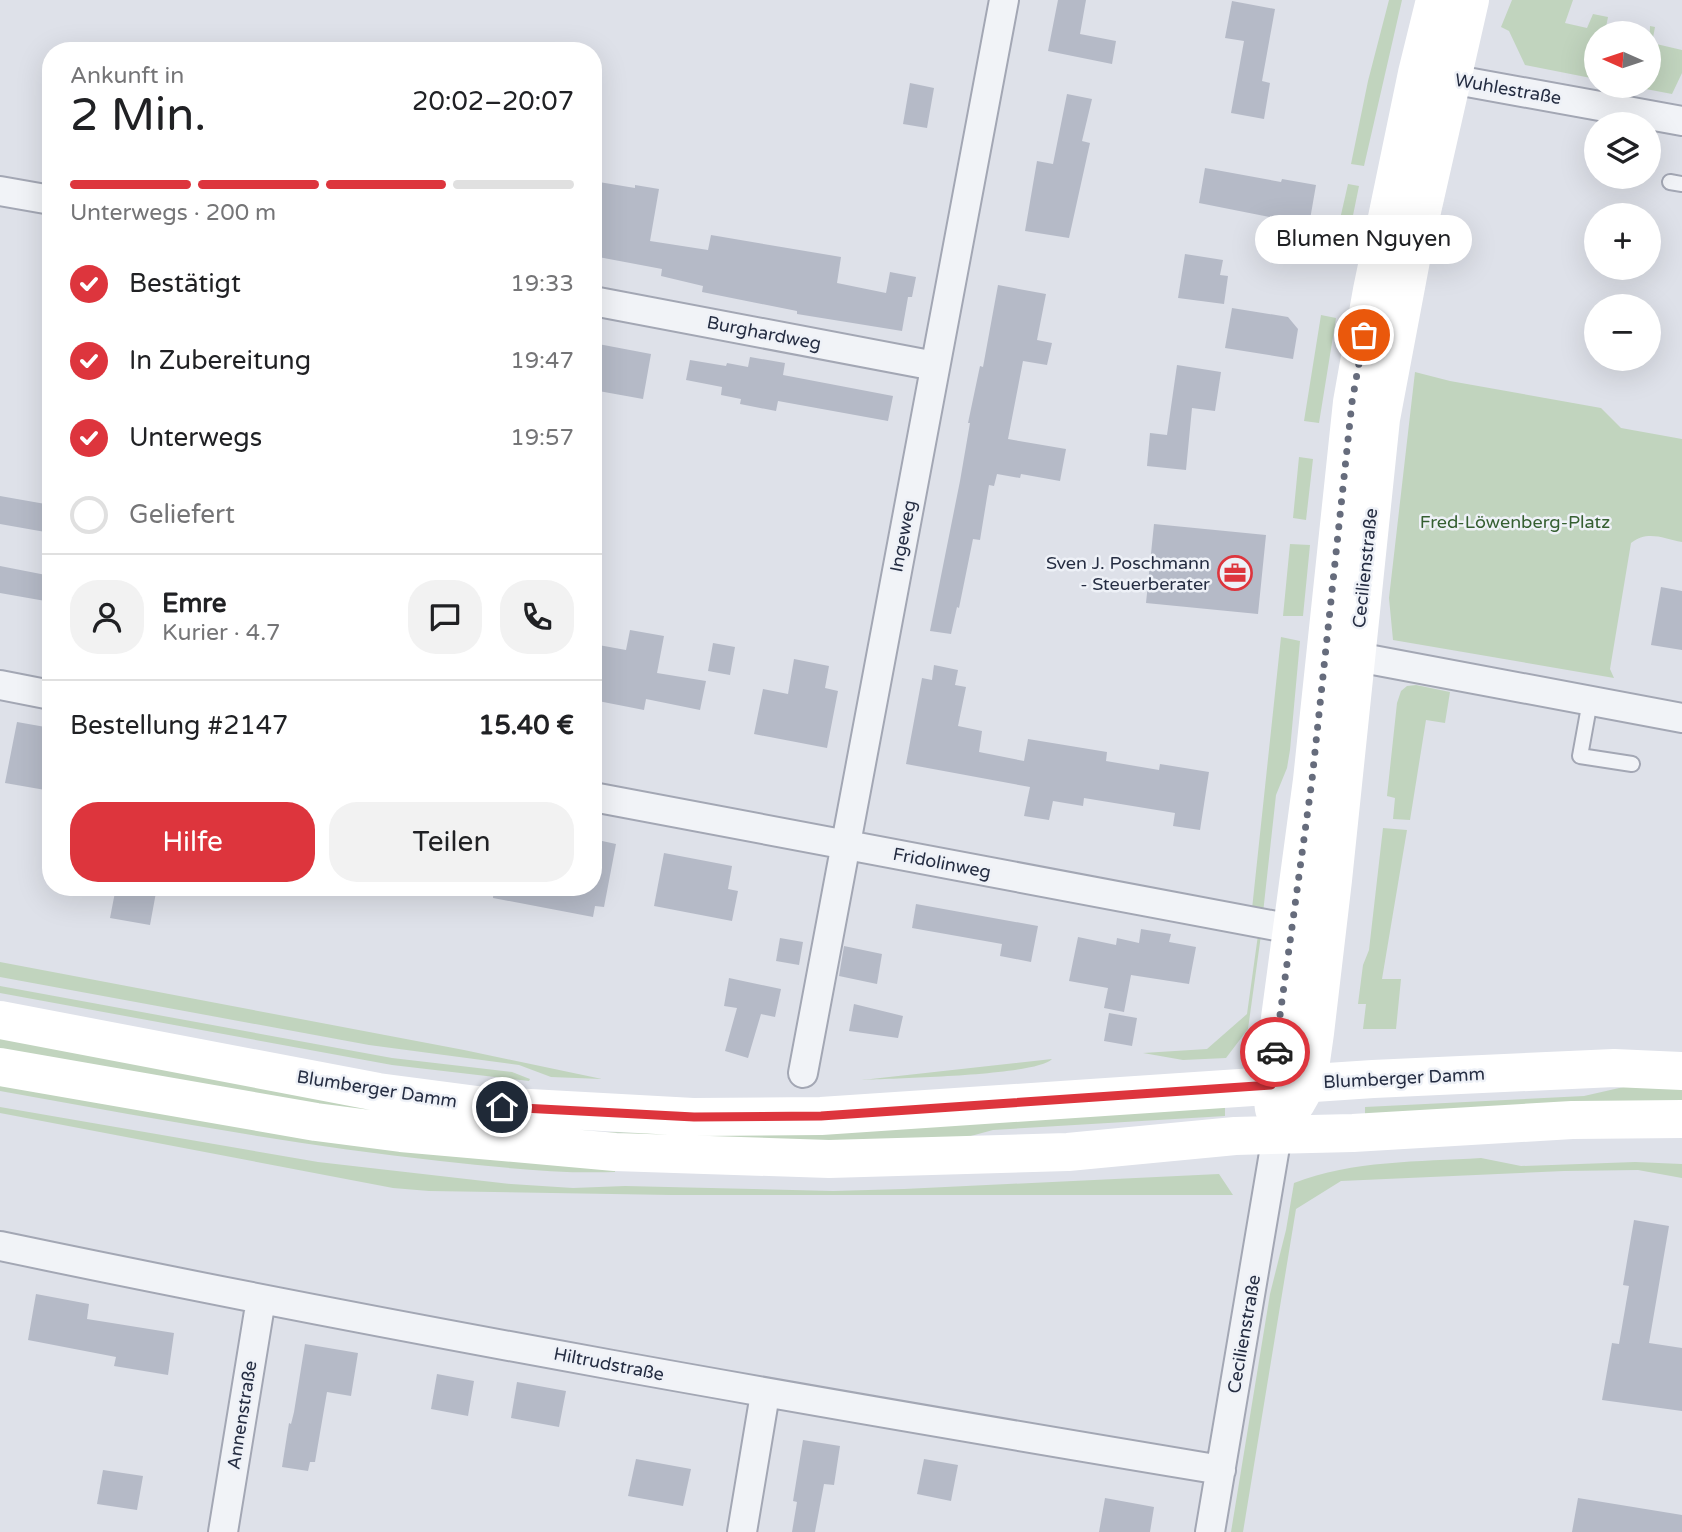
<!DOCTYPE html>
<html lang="de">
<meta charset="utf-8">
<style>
:root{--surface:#fff;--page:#f2f2f2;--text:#202124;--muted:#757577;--line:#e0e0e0;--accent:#dd353d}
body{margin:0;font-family:"Varela Round",sans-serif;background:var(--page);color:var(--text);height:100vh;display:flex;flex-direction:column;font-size:26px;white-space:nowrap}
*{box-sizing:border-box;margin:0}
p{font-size:23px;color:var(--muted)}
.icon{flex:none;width:38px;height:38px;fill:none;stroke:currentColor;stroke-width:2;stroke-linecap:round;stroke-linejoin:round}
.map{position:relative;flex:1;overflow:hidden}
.details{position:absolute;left:42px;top:42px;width:560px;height:854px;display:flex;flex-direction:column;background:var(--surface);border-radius:28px;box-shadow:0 7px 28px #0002}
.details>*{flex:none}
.needle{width:46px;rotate:273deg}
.controls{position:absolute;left:1584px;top:21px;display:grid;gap:14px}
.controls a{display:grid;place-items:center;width:77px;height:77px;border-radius:50%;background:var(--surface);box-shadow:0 7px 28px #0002;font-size:35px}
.pin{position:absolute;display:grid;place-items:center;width:60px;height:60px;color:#fff;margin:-30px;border:4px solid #fff;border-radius:50%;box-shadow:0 2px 7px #0007}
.courier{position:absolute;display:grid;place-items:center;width:70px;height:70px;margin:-35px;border:5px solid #dd353d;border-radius:50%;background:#fff;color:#222;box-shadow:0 2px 9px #0007}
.bubble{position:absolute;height:49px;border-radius:24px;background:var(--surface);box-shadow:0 7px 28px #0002;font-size:23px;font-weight:600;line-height:49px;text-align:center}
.summary em{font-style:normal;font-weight:600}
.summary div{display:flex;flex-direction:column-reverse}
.summary{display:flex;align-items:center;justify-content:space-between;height:119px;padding:0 28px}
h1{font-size:46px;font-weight:600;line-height:52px}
.bar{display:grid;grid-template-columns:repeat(4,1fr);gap:10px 7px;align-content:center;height:84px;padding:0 28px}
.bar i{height:9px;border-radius:5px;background:var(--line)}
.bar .active{background:var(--accent)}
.bar p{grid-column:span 4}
.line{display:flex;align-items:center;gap:18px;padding:0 28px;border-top:2px solid var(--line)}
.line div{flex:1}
.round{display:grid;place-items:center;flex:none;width:74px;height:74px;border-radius:28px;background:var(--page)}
ol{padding:0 28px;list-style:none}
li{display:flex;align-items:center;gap:21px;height:77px}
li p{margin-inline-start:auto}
li .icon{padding:7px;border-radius:50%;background:var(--accent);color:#fff;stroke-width:4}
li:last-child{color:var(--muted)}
li i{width:38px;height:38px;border:4px solid var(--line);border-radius:50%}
.cta{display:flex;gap:14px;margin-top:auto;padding:14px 28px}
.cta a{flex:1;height:80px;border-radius:28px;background:var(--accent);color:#fff;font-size:28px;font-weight:600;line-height:80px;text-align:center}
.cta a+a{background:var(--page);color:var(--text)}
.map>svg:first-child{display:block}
.green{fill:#c1d4be}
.building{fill:#b5bac7}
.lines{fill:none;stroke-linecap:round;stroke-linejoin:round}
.lane-casing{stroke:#a3a7b4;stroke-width:18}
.street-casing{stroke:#a3a7b4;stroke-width:32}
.lane{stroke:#f1f3f7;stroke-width:14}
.street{stroke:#f1f3f7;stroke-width:28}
.secondary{stroke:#fff;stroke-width:38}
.done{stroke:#666c7c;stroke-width:7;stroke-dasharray:0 12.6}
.route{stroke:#dd353d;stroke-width:9}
.labels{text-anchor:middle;stroke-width:5;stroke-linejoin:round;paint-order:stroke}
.street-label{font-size:18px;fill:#252d42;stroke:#eef1f7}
.park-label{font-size:18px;fill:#355f31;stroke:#eef1f7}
.poi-label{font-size:18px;fill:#252d42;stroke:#eef1f7;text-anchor:end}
</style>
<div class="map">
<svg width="1682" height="1532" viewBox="0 0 1682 1532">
<rect width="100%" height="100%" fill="#dee1e9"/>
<!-- green -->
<path class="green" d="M 1389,0 L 1402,0 L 1364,166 L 1351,164 L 1368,81 Z
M 1512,0 L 1573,0 L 1565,23 L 1587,28 L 1593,14 L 1608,17 L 1605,32 L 1607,33 L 1596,33 L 1596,79 L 1525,65 L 1509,31 L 1501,27 Z
M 1650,26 L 1655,27 L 1652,43 L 1682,50 L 1682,73 L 1672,94 L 1630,86 L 1648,86 Z
M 1348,184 L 1359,186 L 1350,230 L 1338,228 Z
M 1321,315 L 1336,318 L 1319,423 L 1304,421 Z
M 1415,372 L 1450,381 L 1601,408 L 1621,428 L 1682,439 L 1682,542 C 1663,538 1647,530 1631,543 L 1610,669 L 1614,678 L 1393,640 L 1389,598 Z
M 1299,457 L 1313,459 L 1306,520 L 1293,518 Z
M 1290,544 L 1310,545 L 1303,616 L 1283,616 Z
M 1281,637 L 1300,641 L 1290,750 L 1287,768 L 1276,795 L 1263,913 L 1252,909 Z
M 1416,685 L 1450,692 L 1445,723 L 1426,720 L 1410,820 L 1393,819 L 1395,798 L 1387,796 L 1397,703 L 1401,691 L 1407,686 Z
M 1383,828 L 1407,830 L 1382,979 L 1401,979 L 1396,1029 L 1363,1029 L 1366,1004 L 1358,1004 L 1363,965 L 1369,950 Z
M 1258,935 L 1261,935 L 1248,1029 L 1226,1058 L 1183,1060 L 1143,1053 L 1207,1049 L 1247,1014 Z
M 0,962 L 464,1050 L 602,1079 L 551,1077 L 519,1065 L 369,1045 L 0,977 Z
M 0,986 L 392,1058 L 512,1072 L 530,1079 L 529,1081 L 392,1065 L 0,993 Z
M 0,1038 L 401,1111 L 601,1132 L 731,1134 L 1225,1104 L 1225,1116 L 993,1130 L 956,1140 L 705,1141 L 364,1112 L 0,1051 Z
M 1052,1059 C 1036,1076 893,1078 862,1080 Z
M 0,1082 L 615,1167 L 615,1172 C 556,1174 498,1167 440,1161 C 292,1145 146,1117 0,1091 Z
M 1682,1085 L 1682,1104 L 1365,1118 L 1365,1107 L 1584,1096 L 1628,1086 Z
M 0,1107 L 318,1162 L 511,1184 L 573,1188 L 625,1186 L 833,1191 L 904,1189 L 1219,1174 L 1233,1195 L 671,1195 L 429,1191 L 393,1188 L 0,1113 Z
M 1481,1158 L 1521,1166 L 1635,1162 L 1682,1164 L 1682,1178 L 1638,1170 L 1564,1171 L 1341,1181 L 1296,1209 L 1243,1532 L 1231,1532 L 1270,1294 L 1286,1230 L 1294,1183 C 1353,1160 1419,1162 1481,1158 Z"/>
<!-- building -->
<path class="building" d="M 1058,0 L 1086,0 L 1080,34 L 1116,41 L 1112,64 L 1048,51 Z
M 1232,1 L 1275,9 L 1262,81 L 1270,83 L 1264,119 L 1231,113 L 1244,41 L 1225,38 Z
M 910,83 L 934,88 L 927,128 L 903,124 Z
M 1067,94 L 1092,99 L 1082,141 L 1090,143 L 1069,238 L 1025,231 L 1037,161 L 1053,164 Z
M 1205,168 L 1281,182 L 1282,179 L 1316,185 L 1308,231 L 1274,225 L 1275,218 L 1199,203 Z
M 593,181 L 635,188 L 635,185 L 659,189 L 650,241 L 708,250 L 711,235 L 841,257 L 837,283 L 886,293 L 890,272 L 916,277 L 912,297 L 908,297 L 902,331 L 797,314 L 797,311 L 702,292 L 703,286 L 661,276 L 662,269 L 593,256 Z
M 1185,254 L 1223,260 L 1220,275 L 1228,276 L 1224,304 L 1178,298 Z
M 998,285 L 1046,294 L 1037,340 L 1052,343 L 1047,365 L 1023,361 L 1008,439 L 1066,449 L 1060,481 L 1021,474 L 1020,478 L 997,474 L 994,486 L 989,485 L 980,540 L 973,539 L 959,608 L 957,607 L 951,634 L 930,631 L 960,481 L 970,423 L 968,423 L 980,366 L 983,367 Z
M 1232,308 L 1288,317 L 1298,329 L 1293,359 L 1225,348 Z
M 593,343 L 651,354 L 643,399 L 593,390 Z
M 750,357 L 785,363 L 783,375 L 893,396 L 888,421 L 778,401 L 776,411 L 740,404 L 741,399 L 721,395 L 722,387 L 686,380 L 690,360 L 726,366 L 727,363 L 748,367 Z
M 1177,365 L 1221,372 L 1215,411 L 1192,408 L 1186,470 L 1147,466 L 1150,433 L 1167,435 Z
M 0,496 L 51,505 L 51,533 L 0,524 Z
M 1154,524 L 1266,535 L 1258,614 L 1146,603 Z
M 0,566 L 51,576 L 51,602 L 0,593 Z
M 1661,587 L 1682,591 L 1682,650 L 1651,645 Z
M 630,630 L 664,636 L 657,673 L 706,681 L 700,710 L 646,699 L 644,710 L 593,700 L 593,644 L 626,650 Z
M 713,643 L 735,647 L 730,675 L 708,671 Z
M 794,659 L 829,666 L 825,688 L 838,691 L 827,748 L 754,734 L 763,689 L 788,694 Z
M 934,665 L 958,670 L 955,685 L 966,687 L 958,726 L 982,731 L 979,752 L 1024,761 L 1028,739 L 1107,752 L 1106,761 L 1159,770 L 1160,764 L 1209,772 L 1200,830 L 1173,826 L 1175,813 L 1084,798 L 1083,806 L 1053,801 L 1049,820 L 1024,816 L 1030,787 L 906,764 L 922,678 L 932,680 Z
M 17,722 L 51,728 L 51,791 L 5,783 Z
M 593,839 L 616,844 L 604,907 L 595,906 L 593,917 L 493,898 L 494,887 L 593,887 Z
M 664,853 L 732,866 L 728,889 L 738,891 L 732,921 L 654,906 Z
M 116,887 L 157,887 L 150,925 L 110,918 Z
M 916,904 L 1038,926 L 1031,962 L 1000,956 L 1002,944 L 912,928 Z
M 1141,929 L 1171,934 L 1169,942 L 1196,947 L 1189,984 L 1131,975 L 1124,1012 L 1104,1008 L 1108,988 L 1069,981 L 1078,937 L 1116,945 L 1117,938 L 1139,943 Z
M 780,938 L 803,942 L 799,965 L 776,961 Z
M 844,946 L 882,954 L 877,984 L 839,976 Z
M 729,978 L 781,989 L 775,1017 L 761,1014 L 748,1058 L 725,1051 L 737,1008 L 724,1006 Z
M 854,1004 L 903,1016 L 898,1038 L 849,1031 Z
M 1109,1013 L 1137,1018 L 1132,1046 L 1104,1041 Z
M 1634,1220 L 1669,1226 L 1649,1343 L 1682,1348 L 1682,1411 L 1602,1400 L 1612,1343 L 1619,1344 L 1629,1286 L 1623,1285 Z
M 36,1294 L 89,1304 L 87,1319 L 174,1333 L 168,1375 L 114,1366 L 116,1357 L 28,1340 Z
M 305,1344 L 358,1353 L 351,1396 L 327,1392 L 315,1462 L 310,1462 L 308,1471 L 282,1467 L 289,1423 L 291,1424 L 294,1412 Z
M 437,1374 L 474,1381 L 468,1416 L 431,1409 Z
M 517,1382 L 566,1391 L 559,1427 L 511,1418 Z
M 803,1440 L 840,1446 L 834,1485 L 824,1484 L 815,1532 L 792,1532 L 797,1502 L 793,1501 Z
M 636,1459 L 691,1469 L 683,1506 L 628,1496 Z
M 924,1459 L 958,1465 L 951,1501 L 917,1494 Z
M 103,1470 L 143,1476 L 137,1510 L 97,1504 Z
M 1105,1498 L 1154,1507 L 1150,1532 L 1099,1532 Z
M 1578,1498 L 1682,1515 L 1682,1532 L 1572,1532 Z"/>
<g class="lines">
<!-- lane casing -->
<g class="lane-casing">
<path id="lane" d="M 1670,182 L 1682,184
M 1590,701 L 1580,756 L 1632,764"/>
</g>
<!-- street casing -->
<g class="street-casing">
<path id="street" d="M 1434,76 L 1682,121
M 0,191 L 51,200
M 593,301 L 935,366
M 1357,657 L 1682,718
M 0,685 L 51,695
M 593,797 L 1292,929
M 803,1073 L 1004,0
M 0,1246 C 405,1331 813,1402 1221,1470
M 223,1532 L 261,1299
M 742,1532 L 765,1394
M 1210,1532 L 1277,1135"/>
</g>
<!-- lane -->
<use href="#lane" class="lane"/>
<!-- street -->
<use href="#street" class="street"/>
<!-- secondary -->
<path class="secondary" d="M 0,1020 L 378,1092 L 477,1105 L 693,1117 L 821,1116 L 1373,1079 L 1614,1068 L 1682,1071
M 0,1067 L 316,1122 L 401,1133 L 615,1152 L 829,1159 L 1068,1152 L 1235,1136 L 1353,1133 L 1572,1120 L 1682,1119
M 1296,1103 L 1308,1082 L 1315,1033 L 1333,880 L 1381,419 L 1412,255 L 1470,0
M 1274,1109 L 1271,1085 L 1312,780 L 1352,402 L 1372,290 L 1417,73 L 1435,0"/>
</g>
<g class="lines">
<!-- done -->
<path class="done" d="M 1275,1052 L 1312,780 L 1352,402 L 1364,335"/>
<!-- route -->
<path class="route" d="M 502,1107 L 694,1117 L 821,1116 L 1271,1085 L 1275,1052"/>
</g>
<!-- icons -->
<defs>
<g id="office-ring" transform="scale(1.75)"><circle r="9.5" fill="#eef1f7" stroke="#dd353d" stroke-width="1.5"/><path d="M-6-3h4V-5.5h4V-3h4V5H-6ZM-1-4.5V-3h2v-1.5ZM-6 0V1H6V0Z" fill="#dd353d"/></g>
</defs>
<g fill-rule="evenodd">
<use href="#office-ring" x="1235" y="573"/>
</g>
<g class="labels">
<!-- street labels -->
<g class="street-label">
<text transform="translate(1508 89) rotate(10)" y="6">Wuhlestraße</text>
<text transform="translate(764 333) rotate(11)" y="6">Burghardweg</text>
<text transform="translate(903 536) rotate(-79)" y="6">Ingeweg</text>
<text transform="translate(1365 568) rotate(-84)" y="6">Cecilienstraße</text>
<text transform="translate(942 863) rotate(11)" y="6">Fridolinweg</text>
<text transform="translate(1404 1078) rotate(-3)" y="6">Blumberger Damm</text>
<text transform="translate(377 1089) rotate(9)" y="6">Blumberger Damm</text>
<text transform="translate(1244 1334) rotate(-80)" y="6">Cecilienstraße</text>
<text transform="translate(609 1364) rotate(11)" y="6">Hiltrudstraße</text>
<text transform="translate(242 1415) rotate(-81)" y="6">Annenstraße</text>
</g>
<!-- park labels -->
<g class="park-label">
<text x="1515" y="528">Fred-Löwenberg-Platz</text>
</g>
<!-- poi labels -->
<g class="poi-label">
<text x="1210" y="569">Sven J. Poschmann<tspan x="1210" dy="21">- Steuerberater</tspan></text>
</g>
</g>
</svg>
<div class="controls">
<a><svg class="needle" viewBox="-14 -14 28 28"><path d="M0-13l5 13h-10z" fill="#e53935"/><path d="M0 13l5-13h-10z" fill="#757577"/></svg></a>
<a><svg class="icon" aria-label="layers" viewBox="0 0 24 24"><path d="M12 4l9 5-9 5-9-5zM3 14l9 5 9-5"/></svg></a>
<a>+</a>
<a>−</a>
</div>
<div class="pin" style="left:1364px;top:335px;background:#ea580c"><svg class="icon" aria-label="bag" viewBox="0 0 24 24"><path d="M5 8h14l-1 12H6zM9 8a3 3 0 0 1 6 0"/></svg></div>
<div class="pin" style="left:502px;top:1107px;background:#1f2937"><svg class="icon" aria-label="home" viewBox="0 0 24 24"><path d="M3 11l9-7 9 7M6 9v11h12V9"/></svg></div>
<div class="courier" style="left:1275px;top:1052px"><svg class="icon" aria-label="car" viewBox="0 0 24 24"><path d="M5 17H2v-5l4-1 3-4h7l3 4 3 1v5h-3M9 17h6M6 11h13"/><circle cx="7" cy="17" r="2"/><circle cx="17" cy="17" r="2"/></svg></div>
<div class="bubble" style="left:1255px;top:215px;width:217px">Blumen Nguyen</div>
<section class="details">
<div class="summary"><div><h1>2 Min.</h1><p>Ankunft in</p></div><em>20:02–20:07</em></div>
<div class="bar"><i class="active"></i><i class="active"></i><i class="active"></i><i></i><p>Unterwegs · 200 m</p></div>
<ol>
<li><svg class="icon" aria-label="check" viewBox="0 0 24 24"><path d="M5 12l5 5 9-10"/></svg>Bestätigt<p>19:33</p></li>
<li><svg class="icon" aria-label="check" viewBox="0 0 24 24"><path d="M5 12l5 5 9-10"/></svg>In Zubereitung<p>19:47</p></li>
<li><svg class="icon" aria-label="check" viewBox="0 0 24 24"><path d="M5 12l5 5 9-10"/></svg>Unterwegs<p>19:57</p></li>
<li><i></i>Geliefert</li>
</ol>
<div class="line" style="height:126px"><a class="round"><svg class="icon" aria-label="person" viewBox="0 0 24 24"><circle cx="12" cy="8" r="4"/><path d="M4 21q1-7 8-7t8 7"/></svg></a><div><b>Emre</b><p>Kurier · 4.7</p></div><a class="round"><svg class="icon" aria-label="chat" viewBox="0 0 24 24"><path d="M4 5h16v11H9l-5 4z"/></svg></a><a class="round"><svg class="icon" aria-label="phone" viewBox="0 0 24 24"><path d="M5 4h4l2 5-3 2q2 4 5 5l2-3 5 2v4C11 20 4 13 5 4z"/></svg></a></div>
<div class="line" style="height:91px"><div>Bestellung #2147</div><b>15.40 €</b></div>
<div class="cta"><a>Hilfe</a><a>Teilen</a></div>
</section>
</div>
